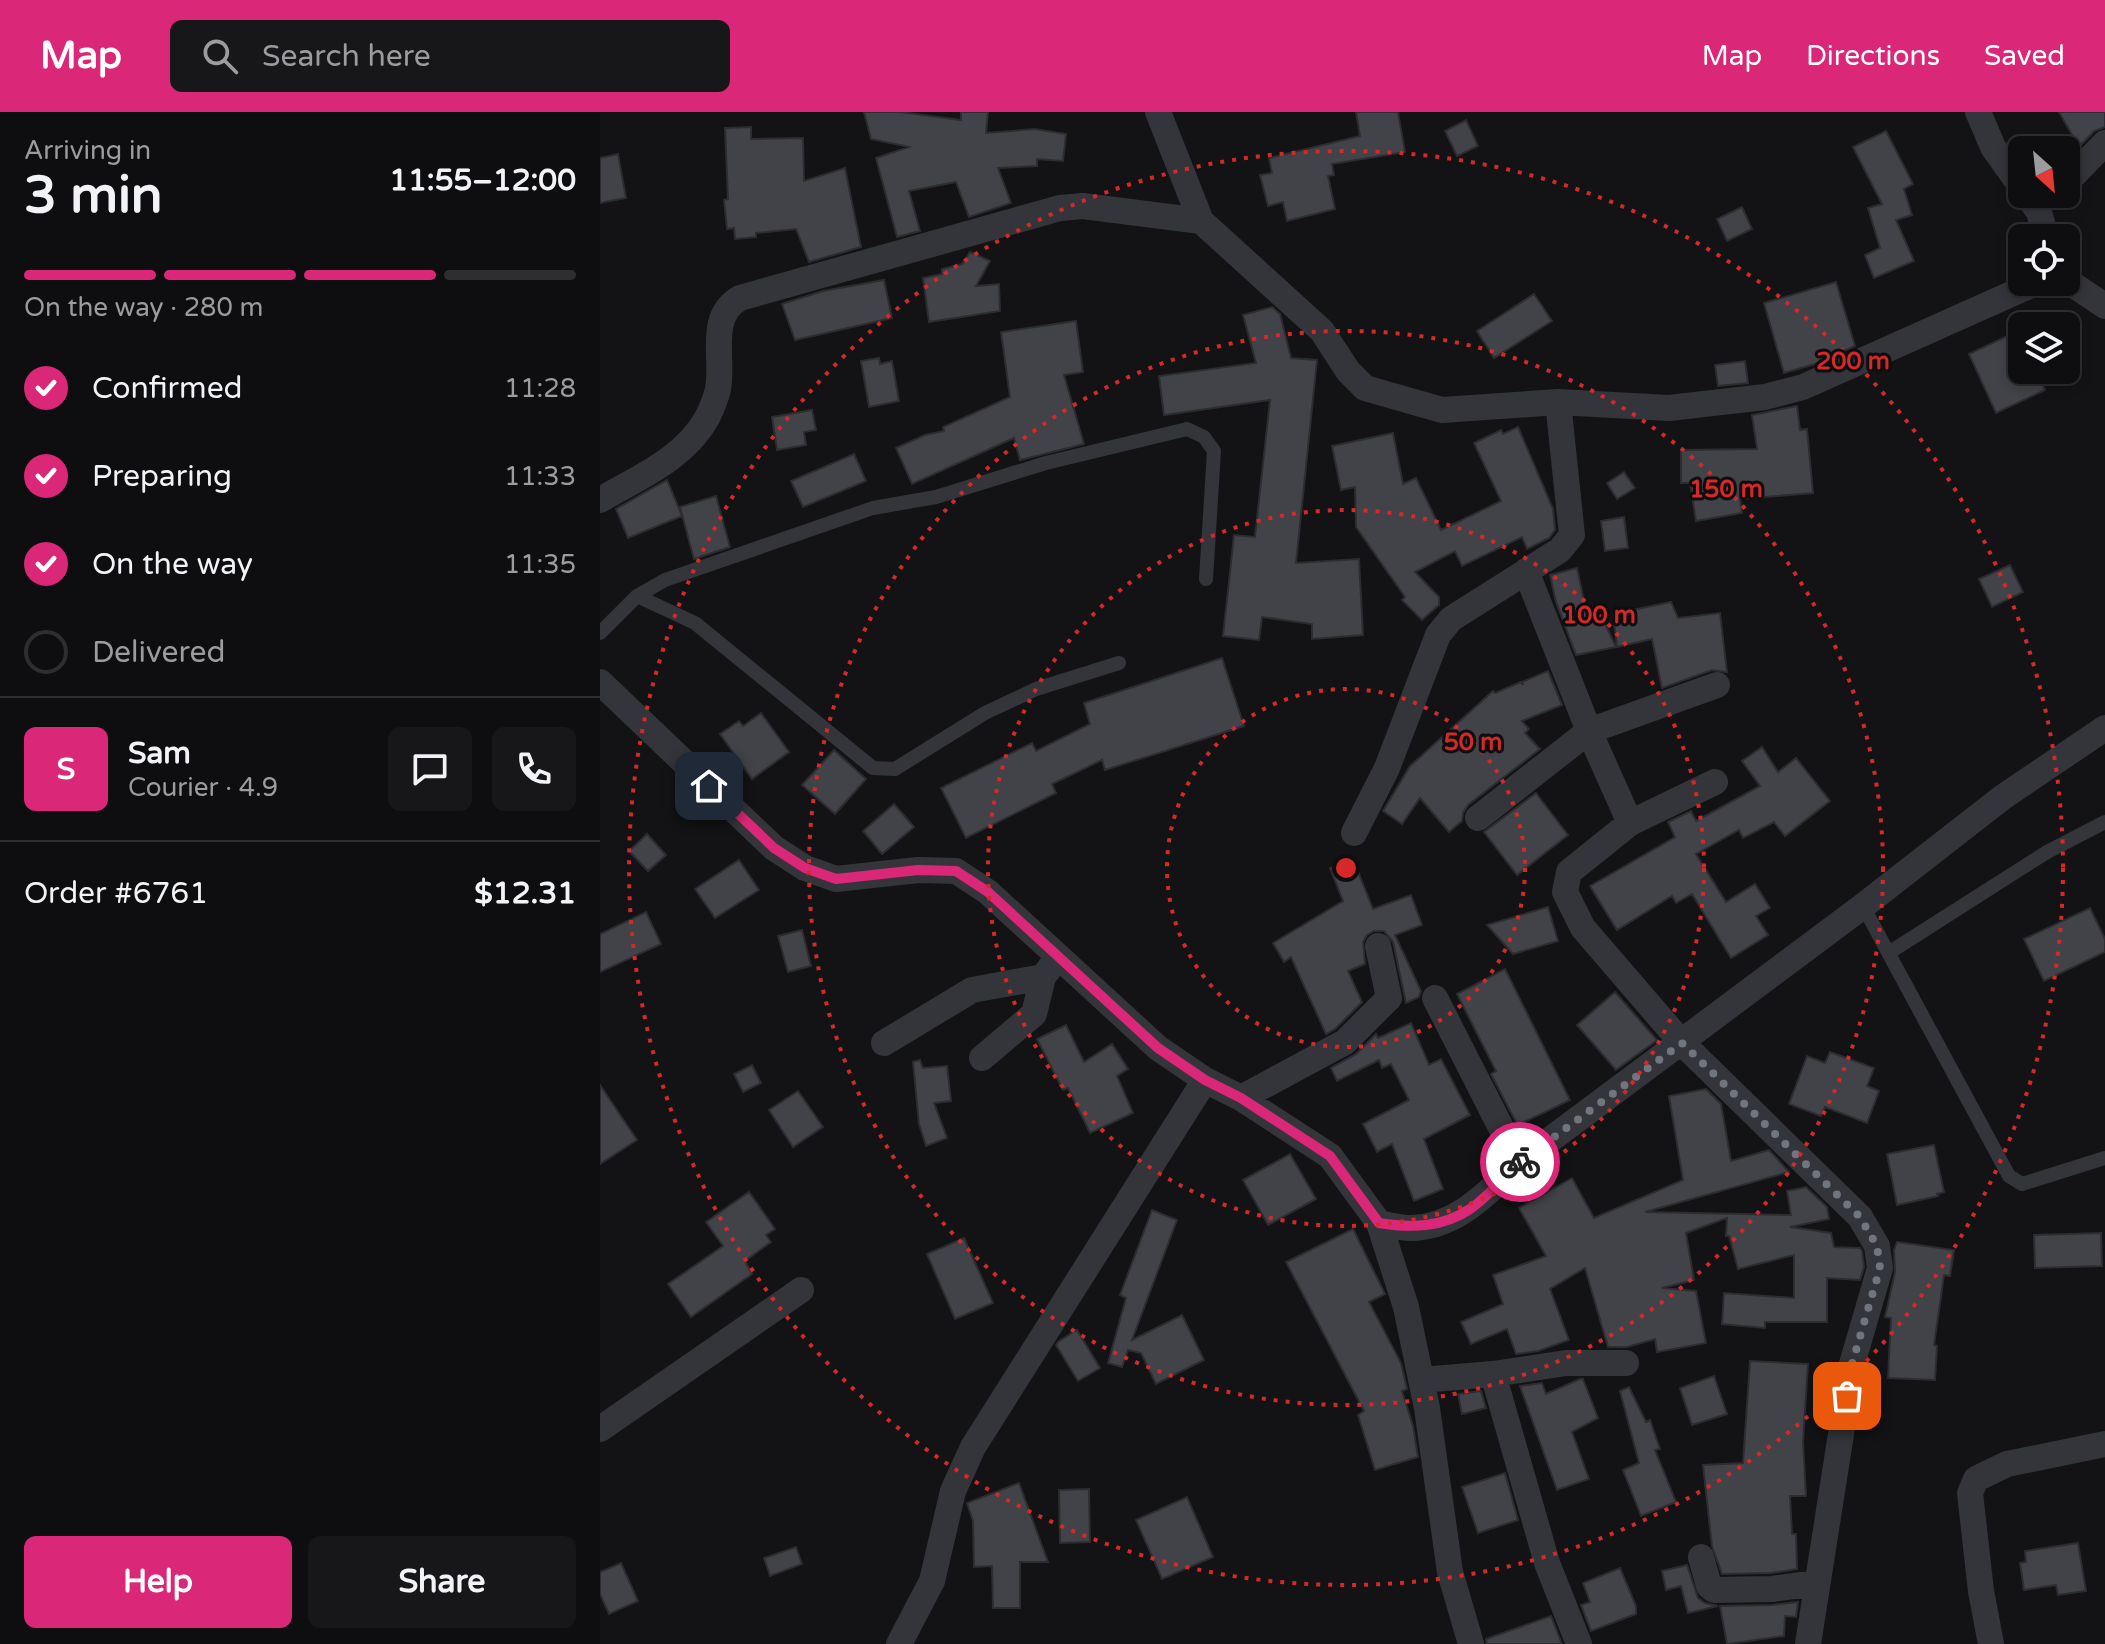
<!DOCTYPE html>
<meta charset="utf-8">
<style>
:root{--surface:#0e0e10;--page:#171719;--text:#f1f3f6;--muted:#9b9c9f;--line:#2e2e30;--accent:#db2777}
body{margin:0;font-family:"Varela Round",sans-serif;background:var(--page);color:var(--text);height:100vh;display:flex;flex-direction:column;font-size:30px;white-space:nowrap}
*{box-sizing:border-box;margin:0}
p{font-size:26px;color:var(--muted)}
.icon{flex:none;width:44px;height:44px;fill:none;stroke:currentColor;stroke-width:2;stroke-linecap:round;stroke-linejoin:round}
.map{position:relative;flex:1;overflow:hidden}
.panel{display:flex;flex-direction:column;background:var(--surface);width:600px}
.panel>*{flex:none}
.needle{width:52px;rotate:153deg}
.tools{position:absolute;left:1408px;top:24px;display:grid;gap:16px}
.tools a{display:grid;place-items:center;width:72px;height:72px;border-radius:12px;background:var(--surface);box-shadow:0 4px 12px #0003,0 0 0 2px var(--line);font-size:40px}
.pin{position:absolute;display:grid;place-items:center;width:68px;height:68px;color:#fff;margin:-34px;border-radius:16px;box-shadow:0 4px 12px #0006}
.courier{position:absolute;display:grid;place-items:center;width:80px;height:80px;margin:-40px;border:6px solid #db2777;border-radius:50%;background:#fff;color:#222;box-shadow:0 2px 10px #0007}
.summary em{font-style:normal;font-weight:700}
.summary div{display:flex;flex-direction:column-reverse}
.summary{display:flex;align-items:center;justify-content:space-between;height:136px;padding:0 24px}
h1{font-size:52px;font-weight:700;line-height:60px}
.bar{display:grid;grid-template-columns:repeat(4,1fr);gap:12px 8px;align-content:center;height:96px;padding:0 24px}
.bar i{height:10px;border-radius:6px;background:var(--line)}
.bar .selected{background:var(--accent)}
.bar p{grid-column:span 4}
.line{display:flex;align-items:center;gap:20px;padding:0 24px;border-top:2px solid var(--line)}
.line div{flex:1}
.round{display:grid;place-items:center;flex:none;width:84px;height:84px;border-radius:12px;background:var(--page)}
ol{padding:0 24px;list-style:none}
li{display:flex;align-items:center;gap:24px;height:88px}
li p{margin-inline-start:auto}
li .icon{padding:8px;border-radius:50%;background:var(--accent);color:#fff;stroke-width:4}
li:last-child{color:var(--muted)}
li i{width:44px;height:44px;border:4px solid var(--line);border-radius:50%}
.cta{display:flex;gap:16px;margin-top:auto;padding:16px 24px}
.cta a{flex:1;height:92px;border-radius:12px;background:var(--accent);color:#fff;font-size:32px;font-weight:700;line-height:92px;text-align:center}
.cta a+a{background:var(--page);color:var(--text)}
header{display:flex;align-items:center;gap:48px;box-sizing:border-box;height:112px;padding:0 40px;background:var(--accent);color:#fff}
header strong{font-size:38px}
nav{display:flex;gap:44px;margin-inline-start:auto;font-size:28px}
.search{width:560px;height:72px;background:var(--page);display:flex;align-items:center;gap:20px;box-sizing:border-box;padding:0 28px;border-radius:12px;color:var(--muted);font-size:30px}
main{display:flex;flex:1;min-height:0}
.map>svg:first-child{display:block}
.building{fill:#424348;stroke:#2d2d31;stroke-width:2}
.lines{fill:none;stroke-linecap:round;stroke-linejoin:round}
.service{stroke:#34353a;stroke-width:14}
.minor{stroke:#34353a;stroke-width:26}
.done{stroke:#71757d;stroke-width:8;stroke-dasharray:0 14.4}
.route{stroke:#db2777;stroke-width:10}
.ring{fill:none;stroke:#d62828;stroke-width:4;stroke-dasharray:4 8}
.centre{fill:#d62828;stroke:#0e0e0f;stroke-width:4}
.ring-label{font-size:24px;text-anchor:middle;font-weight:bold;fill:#d62828;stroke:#0e0e0f;stroke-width:6;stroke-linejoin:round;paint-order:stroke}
</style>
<header>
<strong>Map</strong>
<div class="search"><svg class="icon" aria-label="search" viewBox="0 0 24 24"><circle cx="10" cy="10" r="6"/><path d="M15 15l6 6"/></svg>Search here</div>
<nav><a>Map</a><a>Directions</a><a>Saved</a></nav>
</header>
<main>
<section class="panel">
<div class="summary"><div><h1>3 min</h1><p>Arriving in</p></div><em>11:55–12:00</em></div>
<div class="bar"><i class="selected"></i><i class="selected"></i><i class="selected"></i><i></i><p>On the way · 280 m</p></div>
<ol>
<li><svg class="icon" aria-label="check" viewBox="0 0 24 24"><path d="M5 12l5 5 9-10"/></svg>Confirmed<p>11:28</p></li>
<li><svg class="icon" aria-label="check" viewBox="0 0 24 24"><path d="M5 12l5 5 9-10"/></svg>Preparing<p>11:33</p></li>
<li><svg class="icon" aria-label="check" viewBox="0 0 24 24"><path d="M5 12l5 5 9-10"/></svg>On the way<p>11:35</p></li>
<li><i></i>Delivered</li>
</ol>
<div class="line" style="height:144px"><b class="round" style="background:var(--accent);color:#fff">S</b><div><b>Sam</b><p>Courier · 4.9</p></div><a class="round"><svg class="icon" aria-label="chat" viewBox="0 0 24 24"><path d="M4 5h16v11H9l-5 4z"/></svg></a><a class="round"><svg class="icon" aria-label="phone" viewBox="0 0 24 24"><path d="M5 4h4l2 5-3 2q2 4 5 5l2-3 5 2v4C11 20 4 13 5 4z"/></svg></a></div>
<div class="line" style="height:104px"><div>Order #6761</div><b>$12.31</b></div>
<div class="cta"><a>Help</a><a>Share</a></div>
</section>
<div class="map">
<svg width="1505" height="1532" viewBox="0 0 1505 1532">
<rect width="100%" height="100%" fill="#131315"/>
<!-- building -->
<path class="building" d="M 264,0 L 300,0 L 361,8 L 361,0 L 388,0 L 386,21 L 435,17 L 466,22 L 463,49 L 437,47 L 437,54 L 398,56 L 411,91 L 369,105 L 356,70 L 309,79 L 320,119 L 297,125 L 276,46 L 309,35 L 271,27 Z
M 756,0 L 798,0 L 805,40 L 732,52 L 734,63 L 728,64 L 735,97 L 687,109 L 683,90 L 668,94 L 660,63 L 672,61 L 669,46 L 760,24 Z
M 1459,0 L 1505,0 L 1505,15 L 1494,19 L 1479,35 Z
M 866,8 L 878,34 L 857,44 L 845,19 Z
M 151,15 L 151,27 L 203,26 L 204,69 L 245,56 L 261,135 L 209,150 L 196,117 L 156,121 L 156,125 L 135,127 L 134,116 L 127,117 L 124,88 L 128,87 L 125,16 Z
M 1286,19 L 1313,72 L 1304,77 L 1312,103 L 1296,108 L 1314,149 L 1274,166 L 1265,143 L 1280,136 L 1268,96 L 1282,92 L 1253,35 Z
M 18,42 L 26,86 L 0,91 L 0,46 Z
M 1142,95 L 1152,117 L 1127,129 L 1117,107 Z
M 370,140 L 390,149 L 376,174 L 399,172 L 400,199 L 329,210 L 323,166 L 342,162 L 342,157 L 362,152 Z
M 284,168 L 292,206 L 195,228 L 182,192 L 223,179 Z
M 1236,170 L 1255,234 L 1215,252 L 1184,261 L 1164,191 Z
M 934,182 L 952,209 L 894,246 L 877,219 Z
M 672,195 L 680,202 L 691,246 L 717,248 L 696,451 L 759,447 L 763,523 L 712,527 L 712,512 L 662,505 L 659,528 L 623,524 L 634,423 L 655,425 L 670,288 L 564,303 L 559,264 L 656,251 L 643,203 Z
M 476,209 L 483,260 L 464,263 L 484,332 L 420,348 L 414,326 L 312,372 L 296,336 L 325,323 L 344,319 L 343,315 L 410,285 L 401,220 Z
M 1422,217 L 1422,258 L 1435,258 L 1445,278 L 1396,301 L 1369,242 Z
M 279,246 L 280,252 L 292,249 L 299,289 L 269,295 L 261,249 Z
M 1145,249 L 1148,271 L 1118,274 L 1115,253 Z
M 1197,294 L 1200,318 L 1207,317 L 1213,381 L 1140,387 L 1142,401 L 1096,409 L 1090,371 L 1081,371 L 1081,338 L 1157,337 L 1152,303 Z
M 212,298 L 216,318 L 204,320 L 206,333 L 177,338 L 172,305 Z
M 918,315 L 953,397 L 955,418 L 949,426 L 927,437 L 922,425 L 862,454 L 855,439 L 815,460 L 839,485 L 839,493 L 822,508 L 802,488 L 805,485 L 756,415 L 755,375 L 741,378 L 732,334 L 793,321 L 803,372 L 816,366 L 841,418 L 901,389 L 874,331 L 901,318 L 903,322 Z
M 254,342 L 266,369 L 203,395 L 191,369 Z
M 1024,360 L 1035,376 L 1017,387 L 1007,371 Z
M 67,368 L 82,404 L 28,426 L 16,397 Z
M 116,384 L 130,435 L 94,447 L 80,395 Z
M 1024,405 L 1028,436 L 1005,439 L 1001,409 Z
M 1410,453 L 1423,480 L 1392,495 L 1379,467 Z
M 977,456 L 988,508 L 1002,505 L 1016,535 L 976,543 L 956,490 L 950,463 Z
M 1071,490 L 1078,506 L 1120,501 L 1127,560 L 1112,558 L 1062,576 L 1052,527 L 1017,535 L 1013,502 Z
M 622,546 L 644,614 L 505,658 L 502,648 L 452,672 L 456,681 L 366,726 L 341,676 L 432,631 L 436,639 L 490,612 L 484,591 Z
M 948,559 L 962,593 L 922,609 L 929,617 L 925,621 L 940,637 L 868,693 L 863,701 L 862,709 L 849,720 L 820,686 L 802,712 L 783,699 L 810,654 L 893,579 L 895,581 L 921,570 L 923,573 L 922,570 Z
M 161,601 L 189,640 L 152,667 L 120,622 L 139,609 L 143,614 Z
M 1162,635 L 1178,660 L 1196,646 L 1230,689 L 1185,724 L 1174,710 L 1143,726 L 1139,718 L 1096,742 L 1126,790 L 1155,772 L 1170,796 L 1156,804 L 1168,823 L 1131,846 L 1092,782 L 1076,791 L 1072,784 L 1017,818 L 990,774 L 1075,725 L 1068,710 L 1091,699 L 1096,709 L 1160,674 L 1142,649 Z
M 234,638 L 266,667 L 235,702 L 202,673 Z
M 936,681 L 968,723 L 917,763 L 884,720 Z
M 294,692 L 314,715 L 282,742 L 263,719 Z
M 47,722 L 66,743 L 48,759 L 29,739 Z
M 753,747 L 773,797 L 811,783 L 822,813 L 795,823 L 821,879 L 819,885 L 806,891 L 793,830 L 784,819 L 774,819 L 767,823 L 763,830 L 765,852 L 748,859 L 762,890 L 735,917 L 726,922 L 691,845 L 684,850 L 673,831 L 743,789 L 730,756 Z
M 139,748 L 159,778 L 115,806 L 95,777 Z
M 948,795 L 958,829 L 913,842 L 887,813 Z
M 1490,796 L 1505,827 L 1505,840 L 1444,869 L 1424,827 Z
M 46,800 L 61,832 L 0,860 L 0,822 Z
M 202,818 L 211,854 L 188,860 L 178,824 Z
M 905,857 L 970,988 L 920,1012 L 917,1012 L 891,962 L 896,959 L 857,882 Z
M 1015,880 L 1057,928 L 1016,958 L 977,913 Z
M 811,911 L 829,953 L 841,947 L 870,1003 L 824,1027 L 843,1077 L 814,1089 L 792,1032 L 777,1040 L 763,1012 L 809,988 L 791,952 L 782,956 L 779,948 L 737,969 L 731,956 L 756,942 L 776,922 L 778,926 Z
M 466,913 L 484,950 L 512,932 L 528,957 L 517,964 L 533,1001 L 490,1021 L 468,976 L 463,978 L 437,927 Z
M 1230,940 L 1274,956 L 1267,974 L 1279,979 L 1267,1011 L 1225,995 L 1221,1004 L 1189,992 L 1207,944 L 1225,951 Z
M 320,948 L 323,956 L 347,954 L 351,989 L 334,991 L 347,1026 L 326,1034 L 319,1012 L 313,950 Z
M 152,953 L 161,971 L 143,980 L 134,962 Z
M 0,973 L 37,1028 L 0,1052 Z
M 1106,977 L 1121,992 L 1131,1049 L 1169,1038 L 1189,1060 L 1045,1100 L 1191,1103 L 1187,1079 L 1206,1075 L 1227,1095 L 1229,1107 L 1190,1115 L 1231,1121 L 1234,1135 L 1260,1136 L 1262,1139 L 1264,1155 L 1260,1168 L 1227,1166 L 1227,1210 L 1165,1210 L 1165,1216 L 1122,1212 L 1124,1181 L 1194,1186 L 1194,1143 L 1138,1157 L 1129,1124 L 1126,1124 L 1127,1106 L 1086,1121 L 1094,1168 L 1062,1176 L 1096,1179 L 1106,1231 L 1057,1240 L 1055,1227 L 1027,1235 L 1008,1235 L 985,1156 L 950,1177 L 969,1228 L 938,1239 L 916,1242 L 907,1217 L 871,1232 L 861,1210 L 903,1192 L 893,1163 L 946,1144 L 919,1096 L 972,1066 L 994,1106 L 1083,1068 L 1069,984 Z
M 198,979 L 223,1015 L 193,1035 L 169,998 Z
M 1334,1033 L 1344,1080 L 1337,1082 L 1338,1084 L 1297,1093 L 1287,1042 Z
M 690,1042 L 716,1087 L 668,1113 L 643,1068 Z
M 149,1080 L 175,1117 L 166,1123 L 171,1130 L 145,1149 L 152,1162 L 91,1205 L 68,1172 L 123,1134 L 106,1110 Z
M 552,1098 L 577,1108 L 532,1228 L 582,1203 L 604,1248 L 556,1272 L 541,1241 L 528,1238 L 522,1255 L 508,1251 L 526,1186 L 520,1183 Z
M 753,1117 L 785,1182 L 769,1190 L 801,1251 L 807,1277 L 802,1279 L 813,1314 L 818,1345 L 775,1358 L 758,1303 L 764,1299 L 686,1150 Z
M 1501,1121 L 1502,1154 L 1435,1156 L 1434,1123 Z
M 364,1126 L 393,1191 L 355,1207 L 327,1142 Z
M 1297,1130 L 1354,1138 L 1350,1164 L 1344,1163 L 1334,1233 L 1337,1234 L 1335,1268 L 1288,1266 L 1291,1206 L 1285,1205 L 1295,1160 L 1294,1138 Z
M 477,1218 L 500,1256 L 478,1269 L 456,1233 L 459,1229 Z
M 1150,1249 L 1208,1252 L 1203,1330 L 1206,1384 L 1190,1384 L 1192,1422 L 1196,1422 L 1197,1457 L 1171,1461 L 1122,1462 L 1112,1434 L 1103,1353 L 1143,1351 Z
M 1114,1264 L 1127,1302 L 1092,1313 L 1080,1276 Z
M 980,1267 L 983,1267 L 998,1306 L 972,1320 L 989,1367 L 957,1378 L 920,1274 L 942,1271 L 946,1282 Z
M 1029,1275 L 1046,1310 L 1050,1308 L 1060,1337 L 1055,1338 L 1076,1390 L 1041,1404 L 1023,1358 L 1039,1351 L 1020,1279 Z
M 881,1279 L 886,1296 L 862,1302 L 858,1282 Z
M 905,1361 L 918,1408 L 878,1421 L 862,1375 Z
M 419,1371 L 448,1450 L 420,1450 L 420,1496 L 393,1496 L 392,1454 L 374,1455 L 373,1409 L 367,1391 Z
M 489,1377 L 490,1430 L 460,1431 L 459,1378 Z
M 587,1385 L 613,1445 L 562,1467 L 536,1408 Z
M 1478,1431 L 1486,1479 L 1458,1483 L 1456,1473 L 1424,1478 L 1420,1451 L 1426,1450 L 1425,1439 Z
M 196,1435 L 202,1452 L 170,1464 L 164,1446 Z
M 21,1451 L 38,1489 L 9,1502 L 0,1482 L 0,1460 Z
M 1087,1453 L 1098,1486 L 1105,1491 L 1118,1494 L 1088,1501 L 1081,1474 L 1066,1478 L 1062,1459 Z
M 1020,1456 L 1036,1494 L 1036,1502 L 991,1519 L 981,1493 L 990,1490 L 983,1471 Z
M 1198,1490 L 1196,1505 L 1185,1504 L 1184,1524 L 1127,1532 L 1120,1494 L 1172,1493 Z
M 951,1504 L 962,1532 L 887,1532 L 886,1527 Z"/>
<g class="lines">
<!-- service -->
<path class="service" d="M 37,484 L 65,468 L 273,396 L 336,385 L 446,351 L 587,317 L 604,325 L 614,339 L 606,467
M 0,521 L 37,484 L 95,511 L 273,656 L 295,657 L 385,601 L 436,577 L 519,551
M 1263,794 L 1409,1064 L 1422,1072 L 1505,1046
M 1290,840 L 1447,740 L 1505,710"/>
<!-- minor -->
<path class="minor" d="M 558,0 L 601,109
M 1378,0 L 1393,35 L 1422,76
M 1466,71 L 1505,31
M 1426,82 L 1439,100 L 1446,126
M 1466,168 L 1505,194
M 0,388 C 39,365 84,347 107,306 C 111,298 116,286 118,277 C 124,245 107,205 140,186 L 460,96 L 483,94 L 601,109 L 722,219 L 748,259 L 765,276 L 842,298 L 958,290 L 1069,296 L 1165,285 L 1203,275 L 1438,170
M 926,459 L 989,619 L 1030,711
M 0,570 L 174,736 L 205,756 L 236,767 L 318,758 L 356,759 L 388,780 L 558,936 L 605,968 L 641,986 L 730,1044 L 779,1111 L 806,1195 L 827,1296 L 850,1460 L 871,1532
M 1115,670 L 1030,711 L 969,760 L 965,780 L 983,816 L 1082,931 L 1260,1105 L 1277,1134 L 1280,1156 L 1252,1252 L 1208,1532
M 878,706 L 989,619 L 1117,573
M 754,721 L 787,656 L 838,523 L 851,507 L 960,438 L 972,423 L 958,290
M 835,886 L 919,1051
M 284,931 L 372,878 L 443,865
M 382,946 L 434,902 L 443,865 L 452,853
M 641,986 L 745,930 L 789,886 L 778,834
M 779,1111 C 789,1113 800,1116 811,1116 C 857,1115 888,1080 919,1051 L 1263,794 L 1403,685 L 1505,616
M 893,1262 L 947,1451 L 979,1532
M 821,1268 L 893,1262 L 966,1251 L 1026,1251
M 0,1317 L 201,1178
M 1101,1445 L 1109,1474 L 1114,1478 L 1172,1477 L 1216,1471
M 299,1532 L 332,1469 L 353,1379 L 373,1335 L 605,968
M 1391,1532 L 1381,1479 L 1370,1381 L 1376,1367 L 1407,1352 L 1505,1332"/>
</g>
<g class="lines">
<!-- done -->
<path class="done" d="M 920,1050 L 1082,931 L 1260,1105 L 1277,1134 L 1280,1156 L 1252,1252 L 1247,1284"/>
<!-- route -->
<path class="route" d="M 109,674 L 174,736 L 205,756 L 236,767 L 318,758 L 356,759 L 388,780 L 558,936 L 605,968 L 641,986 L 730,1044 L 779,1111 C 810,1116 842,1116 870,1097 C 888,1085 904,1065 920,1050"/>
</g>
<!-- distance rings -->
<g class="ring">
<circle cx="746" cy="756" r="179"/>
<circle cx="746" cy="756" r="358"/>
<circle cx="746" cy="756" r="537"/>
<circle cx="746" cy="756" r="717"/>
</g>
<circle cx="746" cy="756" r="12" class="centre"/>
<g class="ring-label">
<text x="1253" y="257">200 m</text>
<text x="1126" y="385">150 m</text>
<text x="999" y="511">100 m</text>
<text x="873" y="638">50 m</text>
</g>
</svg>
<div class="tools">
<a><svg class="needle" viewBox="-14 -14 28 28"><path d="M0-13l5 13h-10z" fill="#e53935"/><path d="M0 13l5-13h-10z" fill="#9b9c9f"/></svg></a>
<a><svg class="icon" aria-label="locate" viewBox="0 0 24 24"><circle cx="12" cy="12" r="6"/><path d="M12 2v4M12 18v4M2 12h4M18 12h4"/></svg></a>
<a><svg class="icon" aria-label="layers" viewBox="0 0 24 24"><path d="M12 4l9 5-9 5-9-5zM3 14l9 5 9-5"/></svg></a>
</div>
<div class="pin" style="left:1247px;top:1284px;background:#ea580c"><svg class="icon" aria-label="bag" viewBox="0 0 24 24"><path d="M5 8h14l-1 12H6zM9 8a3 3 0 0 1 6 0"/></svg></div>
<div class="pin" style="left:109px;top:674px;background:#1f2937"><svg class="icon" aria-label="home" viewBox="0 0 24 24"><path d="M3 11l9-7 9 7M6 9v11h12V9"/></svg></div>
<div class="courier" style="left:920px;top:1050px"><svg class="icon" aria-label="bike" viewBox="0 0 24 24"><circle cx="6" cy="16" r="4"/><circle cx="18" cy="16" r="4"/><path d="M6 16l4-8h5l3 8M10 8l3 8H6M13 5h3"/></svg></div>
</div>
</main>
